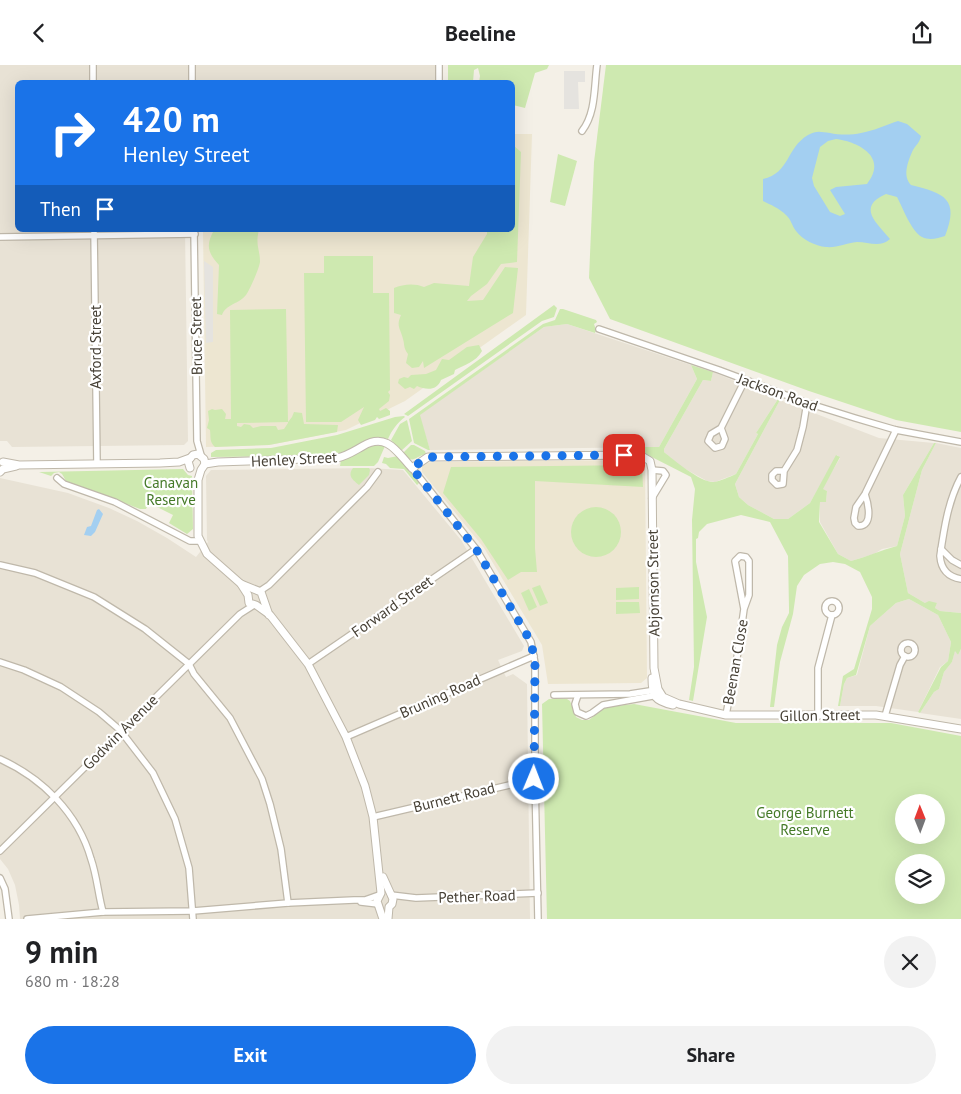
<!DOCTYPE html>
<html lang="en">
<head>
<meta charset="utf-8">
<style>
  body { margin:0; font-family:"PT Sans",sans-serif; background:#f2f2f2; color:#202124; height:100vh; display:flex; flex-direction:column; font-size:19px; white-space:nowrap }
  * { box-sizing:border-box; margin:0 }
  p { font-size:16px; color:#757577 }
  .icon { flex:none; width:28px; height:28px; fill:none; stroke:currentColor; stroke-width:2; stroke-linecap:round; stroke-linejoin:round }
  .map { position:relative; height:854px; overflow:hidden }
  .panel { display:flex; flex-direction:column; background:#fff; flex:1 }
  .panel>* { flex:none }
  .hud { position:absolute; left:15px; top:15px; width:500px; height:152px; border-radius:8px; box-shadow:0 5px 20px #0002; background:#1a73e8; color:#fff; overflow:hidden }
  .needle { width:32px; rotate:359deg }
  .buttons { position:absolute; left:895px; top:729px; display:grid; gap:10px }
  .buttons a { display:grid; place-items:center; width:50px; height:50px; border-radius:50%; background:#fff; box-shadow:0 5px 20px #0002; font-size:25px }
  .pin { position:absolute; display:grid; place-items:center; width:42px; height:42px; color:#fff; margin:-21px; border-radius:10px; box-shadow:0 2px 8px #0006 }
  .me { position:absolute; width:55px; margin:-28px; rotate:1deg; stroke-linejoin:round; filter:drop-shadow(0 0 4px #0008) }
  .turn { display:flex; align-items:center; gap:18px; height:105px; padding:0 25px; font-size:22px }
  .turn .icon { width:65px; height:65px; stroke-width:2.5 }
  .turn b { display:block; font-size:35px; line-height:42px }
  .then { display:flex; align-items:center; height:48px; padding:0 25px; background:#0003; gap:10px; font-size:19px }
  .round { display:grid; place-items:center; flex:none; width:52px; height:52px; border-radius:26px; background:#f2f2f2 }
  .headline { display:flex; align-items:center; justify-content:space-between; height:85px; padding:0 25px }
  h1 { font-size:30px; font-weight:700; line-height:38px }
  .button { display:flex; gap:10px; margin-top:auto; padding:10px 25px }
  .button a { flex:1; height:58px; border-radius:30px; background:#1a73e8; color:#fff; font-size:20px; font-weight:700; line-height:58px; text-align:center }
  .button a+a { background:#f2f2f2; color:#202124 }
  header { display:flex; justify-content:space-between; align-items:center; height:65px; padding:0 25px; background:#fff; font-size:22px; font-weight:700 }
  .map>svg:first-child { display:block }
  .residential { fill:#e8e2d5 }
  .education { fill:#ede6d1 }
  .green { fill:#cee9b0; fill-rule:evenodd }
  .parking { fill:#e5e3df }
  .water { fill:#a3cff1; fill-rule:evenodd }
  .lines { fill:none; stroke-linecap:round; stroke-linejoin:round }
  .minor-casing { stroke:#bfb8aa; stroke-width:8 }
  .tertiary-casing { stroke:#bfb8aa; stroke-width:9 }
  .minor { stroke:#fff; stroke-width:5.5 }
  .tertiary { stroke:#fff; stroke-width:7 }
  .route { stroke:#1a73e8; stroke-width:9; stroke-dasharray:0 16.2 }
  .labels { text-anchor:middle; dominant-baseline:central; stroke-width:4.5; stroke-linejoin:round; paint-order:stroke }
  .street-label { font-size:15px; fill:#474136; stroke:#fff }
  .park-label { font-size:15px; fill:#457a28; stroke:#fff }
</style>
</head>
<body>
<header><svg class="icon" aria-label="back" viewBox="0 0 24 24"><path d="M15 5l-7 7 7 7"/></svg>Beeline<svg class="icon" aria-label="share" viewBox="0 0 24 24"><path d="M12 15V3M7 8l5-5 5 5M5 13v7h14v-7"/></svg></header>
<div class="map">
<svg width="961" height="854" viewBox="0 0 961 854">
  <rect width="100%" height="100%" fill="#f4f0e7"/>
  <g class="residential">
    <polygon points="0,0 437,0 437,18 18,18 18,165 185,165 188,376 184,380 12,382 7,376 0,376"/>
    <polygon points="567,259 691,300 697,314 659,382 430,385 419,350 544,262"/>
    <polygon points="713,307 778,334 756,368 758,369 736,409 715,417 707,416 680,401 664,387 664,384 703,315 711,316"/>
    <polygon points="780,335 879,373 934,378 903,430 905,451 897,481 882,484 874,489 851,496 838,489 820,457 820,437 826,437 827,426 822,424 840,393 837,390 810,438 788,454 774,454 748,440 739,432 735,419"/>
    <polygon points="936,378 961,383 961,548 940,546 935,543 937,538 925,538 908,528 900,489 922,405"/>
    <polygon points="368,403 403,405 461,475 524,581 522,586 498,595 506,612 513,609 527,619 530,854 20,854 19,840 15,820 8,804 0,794 0,413 68,428 109,443 137,456 167,473 196,492 208,477 207,475 206,411 211,405"/>
    <polygon points="909,534 938,550 951,577 948,596 940,602 918,647 876,641 840,641 844,619 847,613 857,610 870,561 896,538"/>
    <polygon points="961,584 961,654 920,648 934,627 939,624 944,607 952,597 955,585 958,590"/>
  </g>
  <g class="education">
    <polygon points="513,69 532,69 526,250 405,336 346,365 269,380 206,382 203,165 512,165"/>
    <polygon points="639,395 645,398 647,613 641,618 548,619 542,580 484,483 422,407 422,401 425,398 434,397"/>
  </g>
  <g class="green">
    <polygon points="448,0 549,0 547,4 535,8 525,43 513,40 512,18 479,17 480,11 478,3 474,5 473,17 448,17"/>
    <polygon points="606,0 961,0 961,367 896,355 809,326 610,254 589,213 594,97"/>
    <path d="M 513,80 L 521,87 L 517,197 L 501,199 L 487,219 L 471,231 L 467,236 L 483,235 L 505,202 L 518,203 L 513,248 L 424,303 L 423,296 L 419,302 L 412,303 L 406,298 L 408,289 C 403,282 405,281 403,274 C 400,263 396,261 401,250 L 394,248 L 394,223 C 403,219 415,218 424,222 L 434,218 L 469,221 L 473,192 L 487,169 L 487,165 L 512,165 Z"/>
    <polygon points="558,89 577,96 565,141 550,137"/>
    <path d="M 214,165 L 259,165 C 255,180 260,184 260,197 C 259,204 250,224 246,230 C 239,239 226,239 222,250 L 217,249 L 219,200 C 207,187 206,180 214,165 Z"/>
    <polygon points="324,191 373,191 373,228 389,228 390,325 388,327 390,330 389,336 379,344 380,346 386,343 390,346 390,350 379,354 377,352 375,355 361,360 358,355 364,342 341,357 306,357 304,208 324,208"/>
    <polygon points="554,240 557,243 554,252 542,256 408,351 404,349"/>
    <path d="M 286,244 L 288,357 L 292,352 L 294,347 L 302,348 L 304,359 L 338,360 L 337,367 L 269,380 L 215,382 C 209,376 211,373 210,365 L 207,363 L 209,355 L 208,346 L 212,344 L 215,345 L 222,344 L 226,349 L 225,354 L 231,354 L 230,245 ZM 237,358 L 288,357 L 288,358 L 284,364 L 278,365 L 276,361 L 261,361 L 253,363 L 250,360 L 244,359 L 241,362 L 237,361 Z"/>
    <polygon points="560,244 563,244 596,255 597,257 594,259 596,265 595,268 567,259 544,262 420,350 430,385 428,385 414,378 409,354 543,259 555,255"/>
    <path d="M 479,280 L 482,286 C 476,297 464,300 455,305 L 454,309 L 441,315 C 437,326 426,325 417,321 L 414,324 L 410,322 L 405,324 L 398,318 L 399,314 L 404,312 L 408,313 L 411,310 L 426,309 L 436,305 L 442,294 L 449,295 L 467,282 Z"/>
    <path d="M 691,300 L 713,307 L 711,316 L 703,315 L 664,384 L 664,387 C 674,395 701,418 714,417 C 721,416 729,412 736,409 L 758,369 L 756,368 L 778,334 L 780,335 L 735,419 L 739,432 L 748,440 L 774,454 L 788,454 L 810,438 L 836,390 L 840,392 L 823,424 L 827,426 L 826,437 L 820,437 L 819,457 L 838,489 L 851,496 C 867,492 881,485 897,481 L 905,451 L 903,430 L 934,378 L 936,378 L 922,405 L 900,489 L 908,528 L 925,538 L 929,536 L 937,538 L 935,543 L 940,546 L 961,548 L 961,584 L 958,590 L 955,586 L 952,597 L 944,607 L 939,624 L 934,627 L 920,648 L 918,647 L 941,602 L 948,596 L 951,577 L 938,550 L 909,534 L 896,538 L 870,561 L 856,610 L 847,613 L 844,619 L 840,641 L 838,641 L 843,611 L 854,604 L 872,544 L 872,532 L 860,507 L 845,499 L 833,497 L 820,499 L 804,510 L 797,521 L 793,549 L 780,597 L 774,642 L 770,642 L 777,580 L 782,562 L 789,548 L 789,543 L 788,491 L 770,457 L 741,450 L 707,459 L 699,467 L 698,473 L 696,474 L 696,497 L 707,552 L 693,636 L 689,635 L 694,602 L 692,455 L 695,424 L 691,412 L 642,387 L 642,382 L 659,382 L 697,314 Z"/>
    <path d="M 404,351 L 405,352 C 397,358 392,365 388,374 C 367,369 361,383 343,389 C 339,390 334,390 330,391 L 211,392 L 211,388 L 216,385 L 271,383 L 337,370 L 395,352 Z"/>
    <polygon points="407,355 412,376 401,386 391,375 400,359"/>
    <polygon points="373,380 385,381 378,397 374,401 340,401 341,395"/>
    <path d="M 411,380 L 414,380 L 425,386 L 426,389 C 414,392 413,400 403,388 Z"/>
    <polygon points="398,391 420,417 417,420 404,404 390,403 386,399 382,398 384,392 388,393"/>
    <polygon points="642,400 643,422 535,416 535,483 537,507 521,507 508,515 481,474 443,428 451,402"/>
    <path d="M 353,403 L 369,403 L 370,405 L 369,410 L 359,420 C 353,415 347,411 353,403 Z"/>
    <polygon points="183,404 188,410 192,411 193,464 187,469 169,458 173,450 149,438 146,444 140,444 66,416 62,409 59,407 54,408 51,411 39,407"/>
    <circle cx="596" cy="467" r="25"/>
    <polygon points="540,520 548,538 540,541 532,523"/>
    <polygon points="639,522 639,534 616,535 616,523"/>
    <polygon points="529,524 537,542 529,546 521,528"/>
    <polygon points="616,537 639,537 640,548 616,549"/>
    <path d="M 549,634 L 567,634 L 570,636 L 576,652 L 582,655 L 589,655 L 601,645 L 608,642 L 634,639 L 736,658 L 891,658 L 961,671 L 961,854 L 547,854 L 542,639 ZM 904,738 L 936,738 L 936,770 L 904,770 ZM 904,798 L 936,798 L 936,830 L 904,830 Z"/>
  </g>
  <g class="parking">
    <polygon points="564,6 585,6 585,17 578,17 579,44 564,44"/>
    <polygon points="204,196 213,202 213,277 206,278"/>
  </g>
  <g class="water">
    <path d="M 898,56 L 907,59 L 921,71 C 920,77 916,80 913,85 C 908,96 902,111 911,120 C 944,128 960,134 945,171 C 938,173 930,176 922,172 C 911,166 903,143 897,132 L 886,129 C 856,142 877,158 890,174 C 880,183 869,177 857,177 C 846,178 837,183 826,182 C 815,181 803,175 796,166 C 792,161 791,154 786,150 C 779,143 771,140 763,136 L 763,114 C 790,108 786,83 808,70 C 817,65 821,67 830,68 C 839,70 852,70 861,68 C 873,66 886,60 898,56 ZM 836,74 C 860,77 888,93 867,119 L 836,122 L 830,125 L 845,149 L 840,151 L 830,147 L 814,121 L 812,113 L 820,82 L 828,76 Z"/>
    <polygon points="99,444 103,449 95,467 91,471 84,470 87,462 91,461 97,445"/>
  </g>
  <g class="lines">
    <g class="minor-casing">
      <g id="minor">
        <polyline points="192,0 192,18"/>
        <polyline points="439,0 439,18"/>
        <polyline points="93,18 93,0"/>
        <path d="M 582,66 C 596,48 594,22 597,0"/>
        <polyline points="94,165 97,399"/>
        <polyline points="194,165 197,376 201,390"/>
        <polyline points="0,172 195,169"/>
        <polyline points="599,264 719,305 807,338 855,353 896,365 961,377"/>
        <polyline points="721,363 725,374 722,381 715,383 708,376 711,369 721,363 745,315"/>
        <polyline points="412,403 476,484 531,577 535,598 535,714 538,854"/>
        <polyline points="784,406 776,406 772,410 772,415 777,420 783,419 784,406 797,385 803,362 807,338"/>
        <path d="M 961,412 C 948,436 944,464 940,491 C 941,504 948,512 961,514"/>
        <polyline points="57,413 64,419 115,437 190,476 199,476"/>
        <path d="M 865,429 C 868,438 874,462 858,461 L 855,458 L 854,453 L 856,442 L 865,429 L 896,365"/>
        <polyline points="652,433 666,410 663,406 652,405"/>
        <polyline points="941,484 952,495 961,500"/>
        <polyline points="0,500 35,508 94,532 145,564 189,599 194,609 230,653 262,714 270,739 281,784 288,838"/>
        <polyline points="260,526 269,520 367,422 378,407"/>
        <circle cx="832" cy="543" r="7"/>
        <circle cx="908" cy="585" r="7"/>
        <polyline points="0,597 24,605 61,622 99,647 120,665 153,708 175,754 189,803 193,854"/>
        <polyline points="308,599 476,484"/>
        <polyline points="554,630 630,629 656,625"/>
        <polyline points="578,630 575,639 577,647 586,651 592,648 603,640 658,630"/>
        <polyline points="726,650 738,587 744,544 749,530 749,496 746,492 740,491 735,496 744,544"/>
        <polyline points="818,651 818,603 832,550"/>
        <polyline points="885,651 900,600 905,591"/>
        <polyline points="346,672 534,591"/>
        <path d="M 0,694 C 42,713 78,748 91,794 C 97,811 98,829 103,847"/>
        <polyline points="373,752 535,714"/>
        <polyline points="0,786 240,549 254,540"/>
        <polyline points="0,813 5,824 9,854"/>
        <polyline points="391,830 416,833 538,828"/>
        <polyline points="361,837 378,839"/>
        <polyline points="27,854 103,847 193,846 288,838 354,835 365,835 379,830"/>
      </g>
    </g>
    <g class="tertiary-casing">
      <g id="tertiary">
        <polyline points="3,397 19,400 160,398 179,397 190,393"/>
        <path d="M 205,399 L 218,397 L 337,393 C 347,391 354,386 363,381 C 387,367 397,387 412,403 L 428,392 L 640,390 L 650,396 L 652,405 L 654,603 L 658,624 L 663,632 L 679,639 L 726,650 L 876,650 L 961,664"/>
        <polyline points="190,403 188,396 193,390 198,389 204,394 205,399 201,405 198,415 198,471 207,489 241,519 261,527 269,550"/>
        <polyline points="0,407 3,404 16,401"/>
        <polyline points="241,519 248,530 249,538 256,540 270,550 308,599 346,672 365,721 373,752 381,828 377,836 383,854"/>
        <path d="M 652,613 C 652,632 655,636 673,640"/>
        <polyline points="383,812 393,834 392,839 389,842 388,854"/>
      </g>
    </g>
    <use href="#minor" class="minor"/>
    <use href="#tertiary" class="tertiary"/>
  </g>
  <g class="lines">
    <polyline class="route" points="534,714 535,598 531,577 476,484 412,403 428,392 624,390"/>
  </g>
  <g class="labels">
    <g class="street-label">
      <text transform="translate(196 271) rotate(-91)">Bruce Street</text>
      <text transform="translate(95 282) rotate(-90)">Axford Street</text>
      <text transform="translate(778 327) rotate(20)">Jackson Road</text>
      <text transform="translate(294 394) rotate(-3)">Henley Street</text>
      <text transform="translate(653 518) rotate(-91)">Abjornson Street</text>
      <text transform="translate(392 541) rotate(-35)">Forward Street</text>
      <text transform="translate(735 597) rotate(-80)">Beenan Close</text>
      <text transform="translate(440 631) rotate(-24)">Bruning Road</text>
      <text transform="translate(820 650) rotate(-1)">Gillon Street</text>
      <text transform="translate(120 667) rotate(-45)">Godwin Avenue</text>
      <text transform="translate(454 732) rotate(-14)">Burnett Road</text>
      <text transform="translate(477 831) rotate(-2)">Pether Road</text>
    </g>
    <g class="park-label">
      <text x="171" y="417">Canavan<tspan x="171" dy="17">Reserve</tspan></text>
      <text x="805" y="747">George Burnett<tspan x="805" dy="17">Reserve</tspan></text>
    </g>
  </g>
</svg>
<div class="buttons">
<a><svg class="needle" viewBox="-14 -14 28 28"><path d="M0-13l5 13h-10z" fill="#e53935"/><path d="M0 13l5-13h-10z" fill="#757577"/></svg></a>
<a><svg class="icon" aria-label="layers" viewBox="0 0 24 24"><path d="M12 4l9 5-9 5-9-5zM3 14l9 5 9-5"/></svg></a>
</div>
<div class="pin" style="left:624px;top:390px;background:#d93025"><svg class="icon" aria-label="arrive" viewBox="0 0 24 24"><path d="M6 21V4h12l-3 4 3 4H6"/></svg></div>
<svg class="me" style="left:534px;top:714px" viewBox="-20 -20 40 40"><circle r="17" fill="#1a73e8" stroke="#fff" stroke-width="3"/><path d="M0-11L8 9 0 5-8 9z" fill="#fff"/></svg>
<div class="hud">
<div class="turn"><svg class="icon" aria-label="right" viewBox="0 0 24 24"><path d="M7 20v-9h11M14 6l5 5-5 5"/></svg><div><b>420 m</b>Henley Street</div></div>
<div class="then">Then<svg class="icon" aria-label="arrive" viewBox="0 0 24 24"><path d="M6 21V4h12l-3 4 3 4H6"/></svg></div>
</div>
</div>
<section class="panel">
<div class="headline"><div><h1>9 min</h1><p>680 m · 18:28</p></div><a class="round"><svg class="icon" aria-label="close" viewBox="0 0 24 24"><path d="M6 6l12 12M18 6L6 18"/></svg></a></div>
<div class="button"><a>Exit</a><a>Share</a></div>
</section>
</body>
</html>
